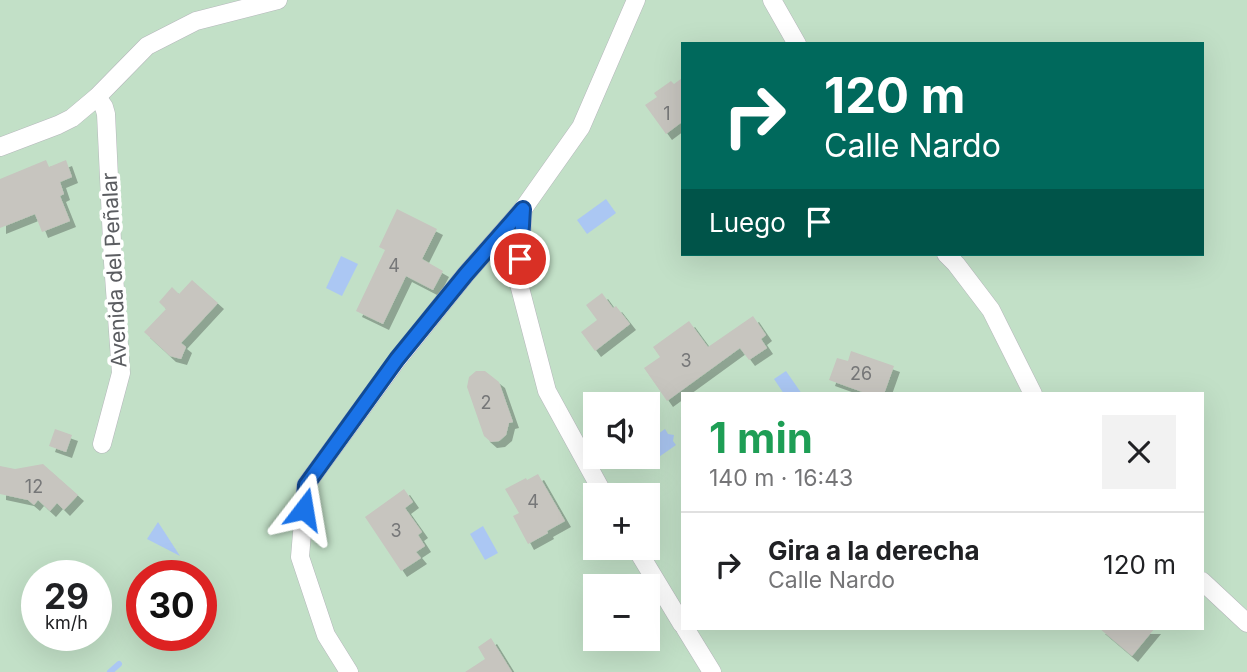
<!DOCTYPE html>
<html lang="es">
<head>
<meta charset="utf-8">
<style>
  body { margin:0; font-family:Inter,sans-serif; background:#f2f2f2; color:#202124; height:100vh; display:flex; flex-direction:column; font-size:26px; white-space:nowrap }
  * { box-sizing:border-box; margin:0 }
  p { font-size:23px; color:#757577 }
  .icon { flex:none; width:38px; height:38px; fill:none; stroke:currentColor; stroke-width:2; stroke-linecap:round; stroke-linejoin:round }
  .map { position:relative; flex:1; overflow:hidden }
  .drawer { position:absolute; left:681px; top:392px; width:523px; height:238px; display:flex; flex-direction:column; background:#fff; border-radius:0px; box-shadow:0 7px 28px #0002 }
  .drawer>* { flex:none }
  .guide { position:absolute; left:681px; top:42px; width:523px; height:214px; border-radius:0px; box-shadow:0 7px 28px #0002; background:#00695c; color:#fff; overflow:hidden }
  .fabs { position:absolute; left:583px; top:392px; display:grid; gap:14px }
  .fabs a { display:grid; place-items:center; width:77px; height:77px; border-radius:0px; background:#fff; box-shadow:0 7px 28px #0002; font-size:35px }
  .speed { position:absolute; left:21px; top:560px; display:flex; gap:14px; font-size:35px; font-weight:700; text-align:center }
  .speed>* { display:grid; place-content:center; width:91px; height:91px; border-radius:50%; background:#fff; box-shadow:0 7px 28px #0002; line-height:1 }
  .speed small { font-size:18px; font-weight:400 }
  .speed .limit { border:10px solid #d22; background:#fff; color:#111 }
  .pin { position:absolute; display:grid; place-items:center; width:60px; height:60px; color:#fff; margin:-30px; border:4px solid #fff; border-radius:50%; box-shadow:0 2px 7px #0007 }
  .me { position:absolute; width:77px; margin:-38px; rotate:14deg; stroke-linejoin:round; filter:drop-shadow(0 0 5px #0008) }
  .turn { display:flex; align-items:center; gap:24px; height:147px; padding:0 28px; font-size:32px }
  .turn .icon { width:91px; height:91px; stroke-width:2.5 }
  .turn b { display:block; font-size:49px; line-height:60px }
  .then { display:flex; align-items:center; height:66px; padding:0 28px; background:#0003; gap:14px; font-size:26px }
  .round { display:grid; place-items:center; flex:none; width:74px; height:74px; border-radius:0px; background:#f2f2f2 }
  .overview { display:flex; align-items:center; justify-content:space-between; height:119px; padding:0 28px }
  h1 { font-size:42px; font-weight:700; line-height:52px; color:#1e9e55 }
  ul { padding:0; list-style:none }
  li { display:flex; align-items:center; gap:21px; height:105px; padding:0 28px; border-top:2px solid #e0e0e0 }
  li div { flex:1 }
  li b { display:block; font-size:26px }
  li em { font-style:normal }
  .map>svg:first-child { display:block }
  .green { fill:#c2e0c7; fill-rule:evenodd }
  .water { fill:#abc7f3 }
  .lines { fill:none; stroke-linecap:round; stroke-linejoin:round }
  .stream { stroke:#abc7f3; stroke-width:6 }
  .building { fill:#c7c5bf; filter:url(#shadow) }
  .street-casing { stroke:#b5b7bb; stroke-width:19 }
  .street { stroke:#fff; stroke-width:18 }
  .route-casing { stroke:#114b97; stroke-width:18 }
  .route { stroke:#1a73e8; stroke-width:12 }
  .labels { text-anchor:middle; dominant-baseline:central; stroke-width:7; stroke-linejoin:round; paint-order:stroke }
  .number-label { font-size:18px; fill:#767778 }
  .street-label { font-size:21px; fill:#5b5d61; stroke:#fff }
</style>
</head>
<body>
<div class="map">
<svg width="1247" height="672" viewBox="0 0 1247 672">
  <defs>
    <filter id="shadow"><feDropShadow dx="6" dy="6" stdDeviation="0" flood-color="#0004"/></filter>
  </defs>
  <rect width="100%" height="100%" fill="#ebebe3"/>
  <path class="green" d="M 0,0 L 1247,0 L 1247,672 L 0,672 ZM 682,44 L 1202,44 L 1202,254 L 682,254 ZM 682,394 L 1202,394 L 1202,628 L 682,628 ZM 595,404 L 648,404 L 648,457 L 595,457 ZM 595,495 L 648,495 L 648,548 L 595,548 ZM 37,576 L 96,576 L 96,635 L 37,635 ZM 142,576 L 201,576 L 201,635 L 142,635 ZM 595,586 L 648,586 L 648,639 L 595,639 Z"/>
  <g class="water">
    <polygon points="606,199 616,213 587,234 577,220"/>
    <polygon points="341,256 358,264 342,296 326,288"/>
    <polygon points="786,371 802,394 784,394 774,379"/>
    <polygon points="665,429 668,434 674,435 673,441 676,445 646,466 640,457 648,457 648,441"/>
    <polygon points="158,522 180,556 147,539"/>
    <polygon points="483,526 498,553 485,560 470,534"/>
  </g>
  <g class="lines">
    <polyline class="stream" points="110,672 119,664"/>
  </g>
  <g class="building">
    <polygon points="682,78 682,122 666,134 645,105 657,97 654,93 671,81 674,84"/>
    <polygon points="46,160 49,167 66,160 72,177 60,182 64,194 60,196 70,221 42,232 35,214 0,228 0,179"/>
    <polygon points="397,209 437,229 422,259 443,271 433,290 406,276 383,324 356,311 385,250 379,247"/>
    <polygon points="192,280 218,303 181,343 186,347 181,359 170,356 144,332 166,309 159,302 172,287 179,294"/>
    <polygon points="602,293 613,308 616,306 630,324 595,351 581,332 597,320 586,305"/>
    <polygon points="753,316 766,335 761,339 767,348 749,360 740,348 667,401 644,368 660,357 653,347 689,321 708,347"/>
    <polygon points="851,351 894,366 884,394 868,394 829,380 837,358 848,361"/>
    <polygon points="476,371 485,371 499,382 513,422 509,423 506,435 499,441 491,442 484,436 467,387 469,377"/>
    <polygon points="55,429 72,435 66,452 49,446"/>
    <polygon points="43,464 78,495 64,510 57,503 50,511 38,500 34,505 28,500 0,494 0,466 15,469"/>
    <polygon points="538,474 565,521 547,531 548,533 528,544 513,516 519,513 505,489 526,478 527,480"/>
    <polygon points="404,489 413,502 405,508 422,532 418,535 425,546 416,552 421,558 401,571 365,517"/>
    <polygon points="1099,628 1155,628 1132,656"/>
    <polygon points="491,638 512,672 465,672 485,659 478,647"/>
  </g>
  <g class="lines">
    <g class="street-casing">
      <g id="street">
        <polyline points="772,0 797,44"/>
        <polyline points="97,97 104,107 106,114 113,262 121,373 102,444"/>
        <polyline points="0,147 58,125 72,118 97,97 147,46 196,21 278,0"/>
        <polyline points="523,209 519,284 547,391 604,495"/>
        <polyline points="946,254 956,264 991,310 1033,394"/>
        <polyline points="636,548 682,624"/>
        <polyline points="1202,581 1247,623"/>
        <polyline points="685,628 712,672"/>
        <polyline points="349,672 326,635 300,557 306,485 397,360 466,274 523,209 581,127 636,0"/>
      </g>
    </g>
    <use href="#street" class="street"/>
  </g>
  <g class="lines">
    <g class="route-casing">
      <polyline id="route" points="304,509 306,485 397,359 466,274 523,209 520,259"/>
    </g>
    <use href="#route" class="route"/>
  </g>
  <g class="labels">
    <g class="number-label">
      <text x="667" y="113">1</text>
      <text x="394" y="265">4</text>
      <text x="686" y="360">3</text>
      <text x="861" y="373">26</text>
      <text x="486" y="402">2</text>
      <text x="34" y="486">12</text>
      <text x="533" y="501">4</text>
      <text x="396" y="530">3</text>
    </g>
    <g class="street-label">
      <text transform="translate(114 270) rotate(-93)">Avenida del Peñalar</text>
    </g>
  </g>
</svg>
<div class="fabs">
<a><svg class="icon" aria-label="sound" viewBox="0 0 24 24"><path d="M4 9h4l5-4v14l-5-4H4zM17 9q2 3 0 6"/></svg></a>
<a>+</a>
<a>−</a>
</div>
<div class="speed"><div>29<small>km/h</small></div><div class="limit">30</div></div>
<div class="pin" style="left:520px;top:259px;background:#d93025"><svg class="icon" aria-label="arrive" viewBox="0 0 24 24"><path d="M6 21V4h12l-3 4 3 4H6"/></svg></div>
<svg class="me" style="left:304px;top:509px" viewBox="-20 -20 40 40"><path d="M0-17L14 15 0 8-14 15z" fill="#1a73e8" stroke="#fff" stroke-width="4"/></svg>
<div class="guide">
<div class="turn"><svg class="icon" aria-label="right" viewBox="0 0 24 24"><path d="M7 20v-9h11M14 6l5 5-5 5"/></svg><div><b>120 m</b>Calle Nardo</div></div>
<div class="then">Luego<svg class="icon" aria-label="arrive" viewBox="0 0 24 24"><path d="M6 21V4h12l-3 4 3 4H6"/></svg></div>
</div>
<section class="drawer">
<div class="overview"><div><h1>1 min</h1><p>140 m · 16:43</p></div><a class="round"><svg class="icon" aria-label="close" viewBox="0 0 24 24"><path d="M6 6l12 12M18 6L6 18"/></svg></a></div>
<ul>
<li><svg class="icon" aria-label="right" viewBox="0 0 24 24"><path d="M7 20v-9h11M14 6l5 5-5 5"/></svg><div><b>Gira a la derecha</b><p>Calle Nardo</p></div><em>120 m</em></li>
</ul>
</section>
</div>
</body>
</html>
